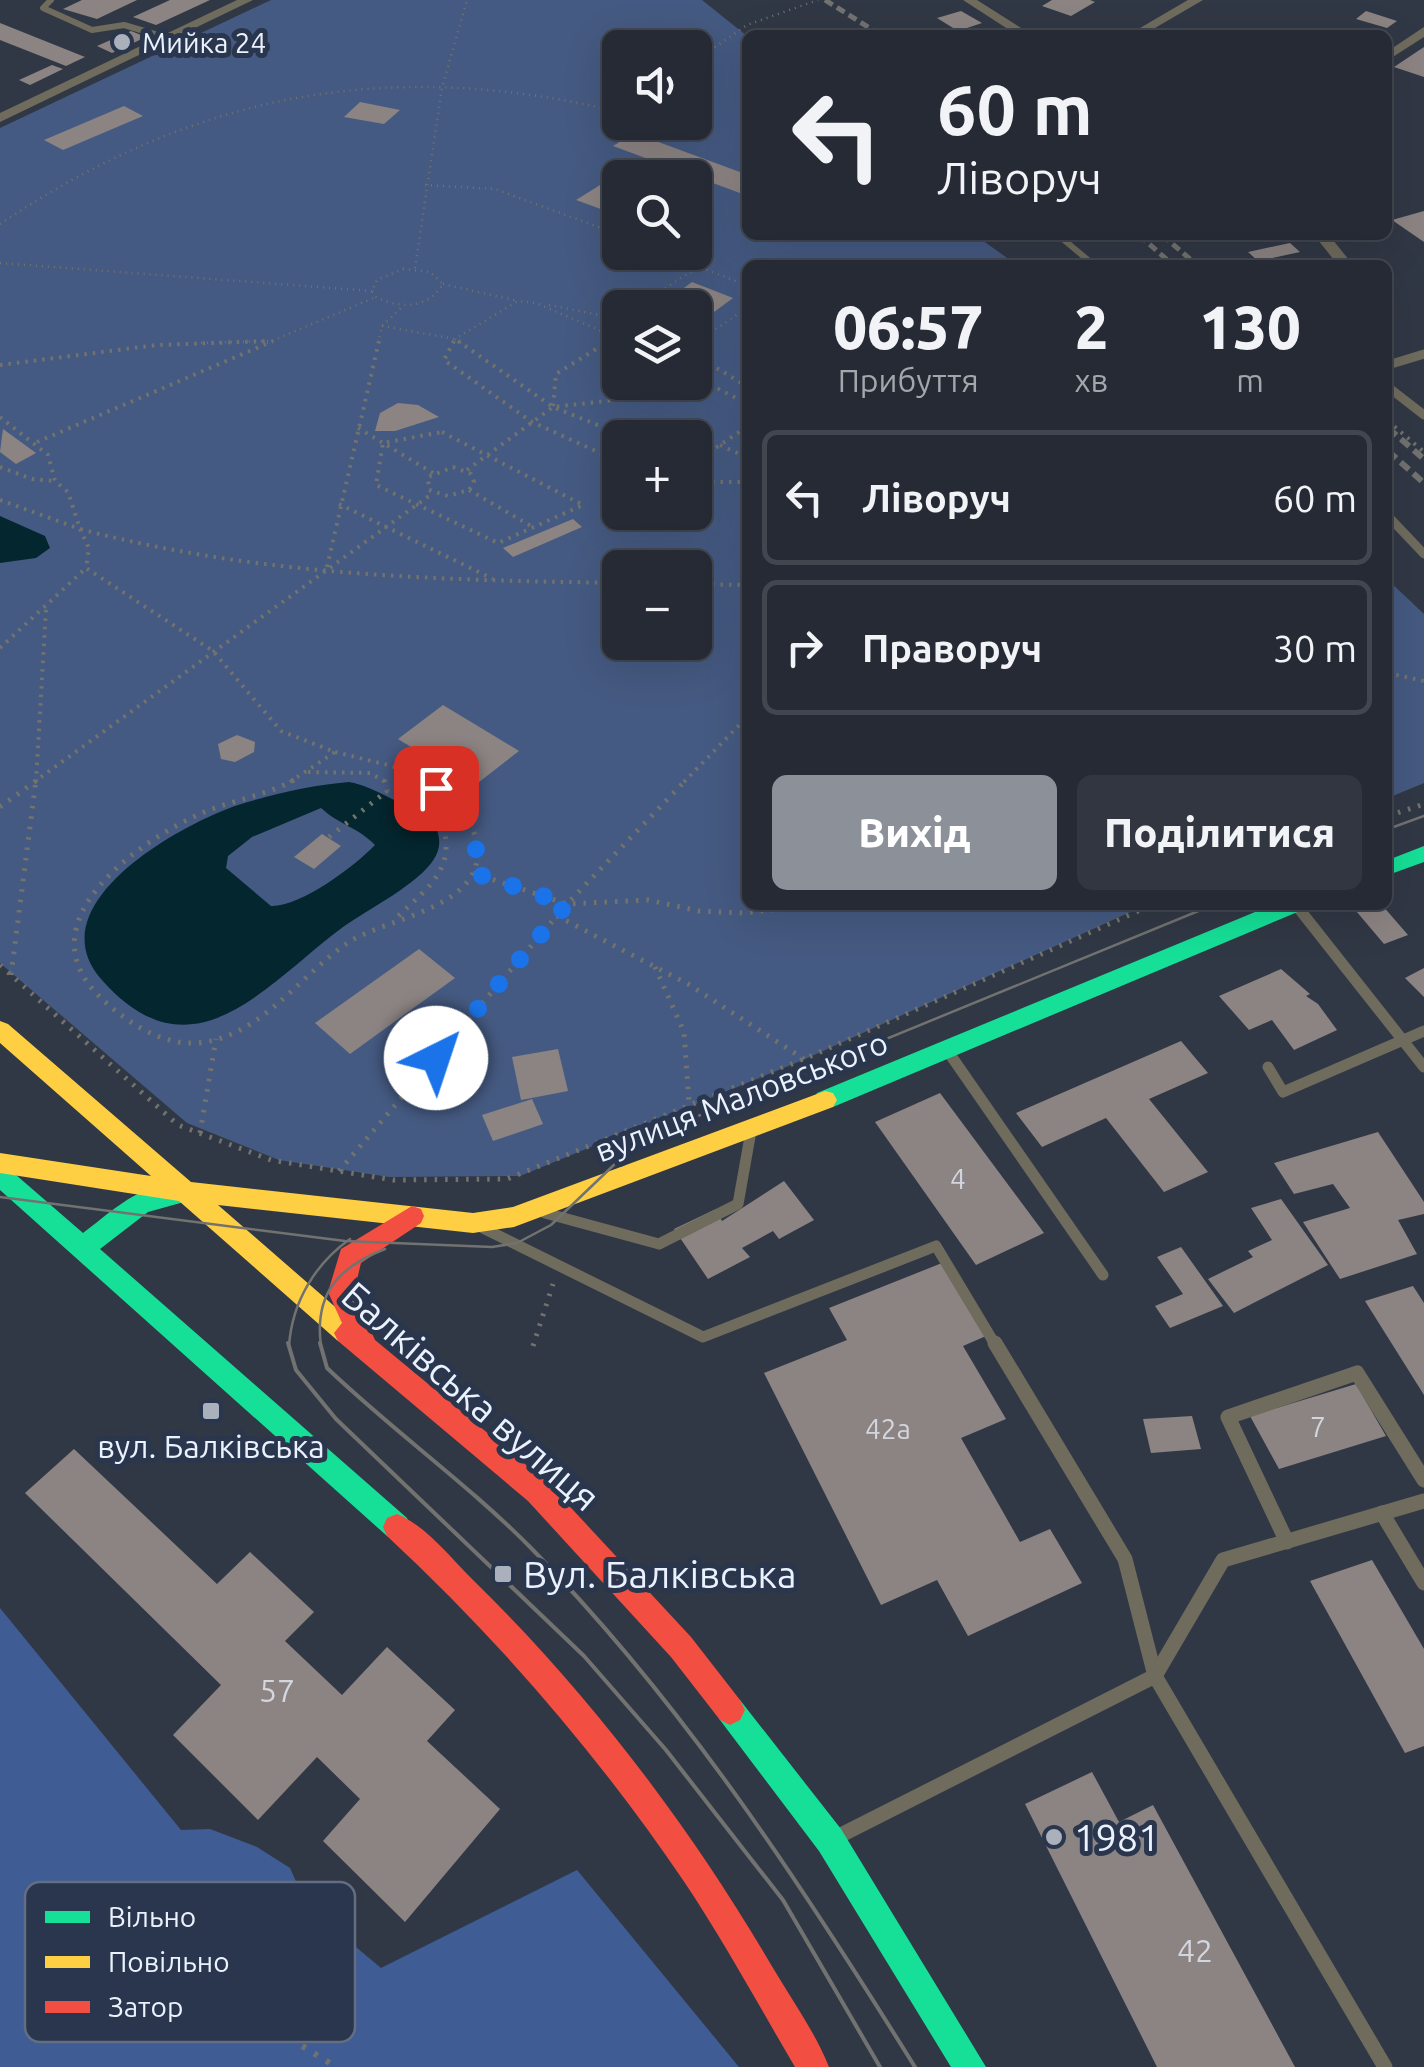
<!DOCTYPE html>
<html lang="uk">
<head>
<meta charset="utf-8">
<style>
  body { margin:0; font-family:Ubuntu,sans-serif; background:#313640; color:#f1f3f6; height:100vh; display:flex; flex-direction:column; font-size:38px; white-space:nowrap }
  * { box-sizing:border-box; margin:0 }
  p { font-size:32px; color:#a3a7ac }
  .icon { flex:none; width:55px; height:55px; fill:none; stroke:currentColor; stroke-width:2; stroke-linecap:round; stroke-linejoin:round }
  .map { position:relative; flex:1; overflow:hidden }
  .panel { position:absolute; left:742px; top:260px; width:650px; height:650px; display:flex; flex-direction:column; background:#252a34; border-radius:15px; box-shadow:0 10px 40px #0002,0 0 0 2px #42464f }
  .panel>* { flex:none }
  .top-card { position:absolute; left:742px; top:30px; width:650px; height:210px; border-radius:15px; box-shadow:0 10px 40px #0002,0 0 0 2px #42464f; background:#252a34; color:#f1f3f6; overflow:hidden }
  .fabs { position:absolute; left:602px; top:30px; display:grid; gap:20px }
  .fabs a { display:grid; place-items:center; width:110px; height:110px; border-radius:15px; background:#252a34; box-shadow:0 10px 40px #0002,0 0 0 2px #42464f; font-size:50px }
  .pin { position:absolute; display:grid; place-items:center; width:85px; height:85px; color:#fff; margin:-42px; border-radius:20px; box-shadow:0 5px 15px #0006 }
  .me { position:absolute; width:110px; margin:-55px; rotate:41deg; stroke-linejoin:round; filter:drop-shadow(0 0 8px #0008) }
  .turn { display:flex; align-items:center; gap:35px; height:210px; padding:0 30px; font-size:45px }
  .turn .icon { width:130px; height:130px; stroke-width:2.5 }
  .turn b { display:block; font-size:70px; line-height:85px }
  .eta { display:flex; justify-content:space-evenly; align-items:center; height:170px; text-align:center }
  .eta b { font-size:60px; font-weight:800; line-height:70px }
  .primary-button { display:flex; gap:20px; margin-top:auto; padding:20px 30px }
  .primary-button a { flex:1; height:115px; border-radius:15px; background:#8c9099; color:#fff; font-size:40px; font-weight:800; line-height:115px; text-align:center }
  .primary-button a+a { background:#313640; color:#f1f3f6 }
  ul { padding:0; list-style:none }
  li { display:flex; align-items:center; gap:30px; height:135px; margin:0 20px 15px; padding:0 10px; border:5px solid #42464f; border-radius:15px }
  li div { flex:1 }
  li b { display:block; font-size:38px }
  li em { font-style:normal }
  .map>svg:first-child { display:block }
  .green { fill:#455a82; fill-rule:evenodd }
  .forest { fill:#3f5c94 }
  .water { fill:#04262f; fill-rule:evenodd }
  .building { fill:#8c8483 }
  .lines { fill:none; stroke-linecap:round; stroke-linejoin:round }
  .path-far3 { stroke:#72736d; stroke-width:2.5; stroke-dasharray:1 5; stroke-linecap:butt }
  .path-far2 { stroke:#72736d; stroke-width:4; stroke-dasharray:2.5 6; stroke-linecap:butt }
  .path-far1 { stroke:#72736d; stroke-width:5; stroke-dasharray:2.5 8; stroke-linecap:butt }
  .path { stroke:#72736d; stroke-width:6; stroke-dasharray:4 10; stroke-linecap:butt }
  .lane-far3 { stroke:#6f6c5e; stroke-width:6 }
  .lane-far2 { stroke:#6f6c5e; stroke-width:9 }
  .lane-far1 { stroke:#6f6c5e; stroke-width:11 }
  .lane { stroke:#6f6c5e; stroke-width:15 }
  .street { fill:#6f6c5e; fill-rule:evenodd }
  .fast { fill:#16e098; fill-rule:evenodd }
  .slow { fill:#ffcf43; fill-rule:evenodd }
  .jam { fill:#f24e42; fill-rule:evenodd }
  .tram-far1 { stroke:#727370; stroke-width:2.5 }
  .tram { stroke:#727370; stroke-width:4 }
  .rail-far1 { stroke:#727370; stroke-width:5; stroke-dasharray:9 5; stroke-linecap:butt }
  .rail { stroke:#727370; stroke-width:6; stroke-dasharray:11 6; stroke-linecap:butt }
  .route { stroke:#1a73e8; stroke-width:18; stroke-dasharray:0 32.4 }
  .poi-dot { fill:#aab1bd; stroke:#29364d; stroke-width:4 }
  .labels { text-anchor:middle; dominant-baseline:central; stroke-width:10; stroke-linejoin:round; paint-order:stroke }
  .far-poi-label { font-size:28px; fill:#ebf2fe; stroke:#29364d; text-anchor:start }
  .number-label { font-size:28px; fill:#d3d6df }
  .street-label { font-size:32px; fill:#ebf2fe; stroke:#29364d }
  .poi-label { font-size:32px; fill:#ebf2fe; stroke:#29364d }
  .near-number-label { font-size:32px; fill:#d3d6df }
  .near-street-label { font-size:38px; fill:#ebf2fe; stroke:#29364d }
  .near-poi-label { font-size:38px; fill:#ebf2fe; stroke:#29364d; text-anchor:start }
  .key { fill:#29364d; stroke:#636e82; stroke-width:2.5 }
  .key-label { font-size:28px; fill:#ebf2fe }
</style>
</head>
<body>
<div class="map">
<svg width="1424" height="2067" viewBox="0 0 1424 2067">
  <rect width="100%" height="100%" fill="#313845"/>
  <g class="green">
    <path d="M 271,0 L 702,0 L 747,36 L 748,235 L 975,235 L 1017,265 L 748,265 L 748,905 L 1146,905 L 803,1060 L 520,1176 L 389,1177 L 279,1160 L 187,1123 L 0,963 L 0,128 ZM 620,48 L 695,48 L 695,122 L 620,122 ZM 620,178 L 695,178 L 695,252 L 620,252 ZM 620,308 L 695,308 L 695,382 L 620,382 ZM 620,438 L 695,438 L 695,512 L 620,512 ZM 620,568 L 695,568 L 695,642 L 620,642 Z"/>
    <polygon points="1388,580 1424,614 1424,783 1388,798"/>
  </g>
  <polygon class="forest" points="0,1608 181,1830 210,1829 257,1847 290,1868 307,1906 381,1968 577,1870 739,2067 0,2067"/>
  <g class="water">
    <polygon points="0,516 45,536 50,548 36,558 0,563"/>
    <path d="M 349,782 C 377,787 397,806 426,811 C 437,826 445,842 434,859 C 420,883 367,910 343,927 C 265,985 192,1083 101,979 C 36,904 181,824 238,805 C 274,794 312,785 349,782 ZM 321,808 C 338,824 359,828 375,845 C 354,867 300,907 271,906 L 226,868 L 228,856 L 252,837 Z"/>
  </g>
  <g class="building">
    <polygon points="82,0 137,0 97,19 63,9"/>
    <polygon points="170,0 210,0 156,25 133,17"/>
    <polygon points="1052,0 1090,0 1095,2 1071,16 1042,6"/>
    <polygon points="961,11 982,23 958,31 937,18"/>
    <polygon points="1366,11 1397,21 1387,28 1356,19"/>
    <polygon points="0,23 85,57 66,66 0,40"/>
    <polygon points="131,31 146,37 112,53 97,46"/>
    <polygon points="1424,47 1424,77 1394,67"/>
    <polygon points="52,65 63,69 30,85 19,80"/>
    <polygon points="360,102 400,110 384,124 344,117"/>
    <polygon points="124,106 143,116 63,150 44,140"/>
    <polygon points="634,133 748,175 748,196 613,146"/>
    <polygon points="613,177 620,179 620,216 576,200"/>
    <polygon points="1424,211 1424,242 1392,220"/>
    <polygon points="1290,243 1300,252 1258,261 1248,252"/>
    <polygon points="692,282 733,298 695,326 695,308 657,308"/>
    <polygon points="398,403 418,405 439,417 395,431 375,431 380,413"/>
    <polygon points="3,429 36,453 16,464 0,452"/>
    <polygon points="573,519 582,527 513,557 503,548"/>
    <polygon points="443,705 519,751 474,786 398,739"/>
    <polygon points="237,735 255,742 254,752 235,762 221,759 218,744"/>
    <polygon points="322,834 341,846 314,869 294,857"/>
    <polygon points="1351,905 1382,905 1408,935 1384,944"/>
    <polygon points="419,949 455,978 350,1054 315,1023"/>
    <polygon points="1424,968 1424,997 1405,978"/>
    <polygon points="1281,969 1310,994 1306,996 1318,1004 1337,1030 1294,1050 1272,1020 1249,1030 1219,996"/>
    <polygon points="1181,1041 1208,1073 1149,1099 1208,1172 1164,1192 1106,1118 1042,1147 1016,1113"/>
    <polygon points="558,1049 568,1091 521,1100 512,1057"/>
    <polygon points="940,1093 1044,1233 976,1265 875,1122"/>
    <polygon points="532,1099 543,1124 493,1141 482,1115"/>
    <polygon points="1378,1132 1424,1202 1424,1214 1398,1220 1417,1254 1340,1279 1303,1222 1350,1208 1333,1184 1294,1194 1274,1163"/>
    <polygon points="784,1181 814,1220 779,1239 773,1231 742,1248 750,1257 708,1279 674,1229 716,1209 722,1221"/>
    <polygon points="1281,1199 1328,1265 1234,1313 1208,1279 1253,1257 1248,1251 1272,1240 1251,1208"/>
    <polygon points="1181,1247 1223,1306 1170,1328 1155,1306 1183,1294 1157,1257"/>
    <polygon points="942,1263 986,1336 963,1346 1006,1419 961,1438 1020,1542 1050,1529 1082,1583 968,1636 937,1580 881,1605 764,1373 847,1340 829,1308"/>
    <polygon points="1413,1286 1424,1303 1424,1395 1365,1301"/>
    <polygon points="1356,1384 1386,1436 1279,1469 1250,1416"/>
    <polygon points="1192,1416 1201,1449 1151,1453 1143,1419"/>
    <polygon points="74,1449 217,1584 250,1552 314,1612 285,1641 342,1695 387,1647 455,1710 427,1741 500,1809 405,1922 323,1841 360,1799 317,1757 258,1820 173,1735 221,1685 25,1493"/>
    <polygon points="1372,1560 1424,1649 1424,1746 1405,1753 1310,1581"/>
    <polygon points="1092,1772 1119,1822 1153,1805 1295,2067 1157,2067 1025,1804"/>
  </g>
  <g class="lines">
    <g class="path-far3">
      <polyline points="695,61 747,25 818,0"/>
      <polyline points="425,185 495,189 620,235"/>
      <path d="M 0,224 C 197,92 389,57 620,112"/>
      <polyline points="662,252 748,286"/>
      <polyline points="0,263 372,291"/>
      <polyline points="415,268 442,88 467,0"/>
      <path d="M 403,269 L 430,272 L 443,284 C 428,309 400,309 376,297 L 372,291 L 377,280 Z"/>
      <polyline points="443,284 518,301"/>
      <polyline points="549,305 620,319"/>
      <polyline points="635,308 698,267"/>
      <polyline points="382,326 455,339 453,343"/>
      <polyline points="201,343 269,341"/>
      <polyline points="267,343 376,297"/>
      <polyline points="378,343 382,326 404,305"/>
      <polyline points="461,343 455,339 518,301 536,303 620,339"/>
      <polyline points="605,343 620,334"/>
      <polyline points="696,343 748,307"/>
    </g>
    <g class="path-far2">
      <polyline points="454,341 444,360 532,422 620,462"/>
      <polyline points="458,341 553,407 630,438"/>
      <polyline points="695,344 699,341"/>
      <polyline points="695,355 748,387"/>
      <polyline points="0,365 157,345 269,341"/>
      <polyline points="695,377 748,404"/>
      <polyline points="553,406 556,374 609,341"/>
      <path d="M 0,417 L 48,455 L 55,481 L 68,492 L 80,529 C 258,576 437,580 620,583"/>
      <polyline points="1388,421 1424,452"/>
      <polyline points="358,428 433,473"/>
      <polygon points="442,432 583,505 498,543 376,485 383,443"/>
      <polyline points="37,442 273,341"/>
      <polyline points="720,445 748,458"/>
      <polyline points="695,462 748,426"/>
      <polyline points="0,467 32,479 54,481"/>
      <polygon points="453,467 471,474 474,482 469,490 448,496 429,490 428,477"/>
      <polyline points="467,470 553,407 615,400 640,382"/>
      <polyline points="695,482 748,482"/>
      <polyline points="469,490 531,526"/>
      <polyline points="0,500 80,529 89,548 86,568 213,651 281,731 335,752"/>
      <polyline points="339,504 493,579"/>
      <polyline points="327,567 379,341"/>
      <polyline points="695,584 748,585"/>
      <polyline points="0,648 85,569"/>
      <polyline points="1388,673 1424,681"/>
      <polyline points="335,752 392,766 432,782"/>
      <polyline points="308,772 370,773 386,782"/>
      <polyline points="34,782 433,493"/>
      <polyline points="36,782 46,609"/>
      <polyline points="290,782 335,752"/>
      <polyline points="684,782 748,716"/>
    </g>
    <g class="path-far1">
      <path d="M 294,780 C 265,796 232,800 202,813 C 138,841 24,922 99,996 C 121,1018 158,1044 192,1043 C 258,1042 299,975 349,942 C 390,916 495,907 475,836 C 468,811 450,792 427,780"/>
      <path d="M 384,780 L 387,791 L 414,804 L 437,808 C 461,866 434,882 394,920"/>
      <polyline points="0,807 37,780"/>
      <polyline points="1388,816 1424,804"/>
      <polyline points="329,837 387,791"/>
      <polyline points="473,873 567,904 648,900 699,911 743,913 818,905"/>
      <polyline points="557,916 688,984 804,1059"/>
      <polyline points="0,965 178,1125 271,1160 393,1180 507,1179 804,1059 1152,905"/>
      <polyline points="655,967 684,1032 689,1103"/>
      <polyline points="11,975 36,780"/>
      <polyline points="200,1133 216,1039"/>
      <polyline points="339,1171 567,904 686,780"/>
      <polyline points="533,1346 553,1284"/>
    </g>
    <polyline class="path" points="64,1907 136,1974 275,2029 336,2067"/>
    <g class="lane-far3">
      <polyline points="51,0 43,8 92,30 124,25 168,38"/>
      <polyline points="1058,235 1094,265"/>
    </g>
    <g class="lane-far2">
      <polyline points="1388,365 1424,354"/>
      <polyline points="1388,387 1424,415"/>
      <polyline points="1388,516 1424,554"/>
    </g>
    <g class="lane-far1">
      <polyline points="1296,905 1424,1067"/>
      <polyline points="947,1050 1103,1275"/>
      <polyline points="1268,1067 1283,1092 1424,1031"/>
      <polyline points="545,1213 659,1244 738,1204 751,1131"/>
      <polyline points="483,1228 703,1337 936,1246 996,1346"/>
    </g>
    <g class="lane">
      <polyline points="995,1343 1125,1559 1155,1676 1385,2067"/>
      <polyline points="1382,1513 1424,1583"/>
      <polyline points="1287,1542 1228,1417 1357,1373 1424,1480"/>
      <polyline points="839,1836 1155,1676 1223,1560 1424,1501"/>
    </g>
    <g class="street">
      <polygon points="237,0 253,0 0,122 0,113"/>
      <polygon points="963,0 977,0 1032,35 1017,35"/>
      <polygon points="1188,0 1203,0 1143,35 1128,35"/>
      <polygon points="1424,27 1424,37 1388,60 1388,51"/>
      <polygon points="1314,235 1329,235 1353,265 1338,265"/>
    </g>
    <g class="fast">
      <polygon points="1424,846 1424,862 1388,875 1388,860"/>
      <polygon points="1272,905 1304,905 1300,911 833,1107 817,1107 813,1100 817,1093"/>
      <path d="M 0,1165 L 8,1168 L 83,1233 C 109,1214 147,1175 184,1188 L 187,1195 L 184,1202 L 148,1212 L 100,1249 L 407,1518 L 411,1527 L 407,1536 L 397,1540 L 387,1536 L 0,1190 Z"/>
      <polygon points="730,1695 740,1700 841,1829 986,2067 951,2067 819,1851 720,1720 715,1710 720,1700"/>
    </g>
    <polygon class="slow" points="0,1021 8,1024 191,1182 473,1213 513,1207 825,1091 833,1093 837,1100 833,1107 514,1227 473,1233 218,1205 356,1325 360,1333 356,1341 347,1344 338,1341 179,1201 0,1173 0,1153 151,1176 0,1043"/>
    <g class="jam">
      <polygon points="412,1206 421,1209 424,1216 421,1223 361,1263 354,1292 375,1340 548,1483 691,1637 740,1700 745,1710 740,1720 730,1725 720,1720 671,1657 528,1501 338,1341 334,1333 342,1323 328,1292 341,1249"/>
      <path d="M 397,1514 C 425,1525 450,1557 471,1578 C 589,1693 690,1826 773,1968 C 792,2000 815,2032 829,2067 L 795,2067 C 759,2006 725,1943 685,1883 C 599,1756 500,1641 387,1536 L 383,1527 L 387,1518 Z"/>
    </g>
    <g class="tram-far1">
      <polyline points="1388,829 1424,816"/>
      <polyline points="0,1197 345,1241 492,1247 517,1243 551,1225 618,1161 686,1121 1213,905"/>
      <path d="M 289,1346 C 292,1302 315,1264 350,1239"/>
      <path d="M 321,1346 C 314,1294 338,1267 385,1249"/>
    </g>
    <g class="tram">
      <polyline points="288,1343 296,1370 336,1419 584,1656 666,1750 783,1900 880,2067"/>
      <path d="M 320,1343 L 327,1368 C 393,1431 468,1484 532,1549 C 683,1703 801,1884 915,2067"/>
    </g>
    <g class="rail-far1">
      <polyline points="825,0 881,35"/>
      <polyline points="1139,235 1173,265"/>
      <polyline points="1162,235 1197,265"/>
    </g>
    <g class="rail">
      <polyline points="1388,428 1424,459"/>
      <polyline points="1388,451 1424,483"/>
    </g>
  </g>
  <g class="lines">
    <path class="route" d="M 436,1058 L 567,904 L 474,873 C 481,835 470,809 436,788"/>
  </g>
  <g class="poi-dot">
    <circle cx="122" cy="42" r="10"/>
    <rect x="201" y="1401" width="20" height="20" rx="5"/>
    <rect x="493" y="1564" width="20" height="20" rx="5"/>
    <circle cx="1054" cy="1837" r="10"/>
  </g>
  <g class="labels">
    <g class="far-poi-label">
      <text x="142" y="42">Мийка 24</text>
    </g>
    <g class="number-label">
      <text x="958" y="1178">4</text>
      <text x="1318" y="1426">7</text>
      <text x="888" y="1428">42а</text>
    </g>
    <g class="street-label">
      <text transform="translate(741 1096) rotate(-21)">вулиця Маловського</text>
    </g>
    <g class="poi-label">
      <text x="211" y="1446">вул. Балківська</text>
    </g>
    <g class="near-number-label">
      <text x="277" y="1690">57</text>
      <text x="1195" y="1950">42</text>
    </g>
    <g class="near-street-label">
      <text transform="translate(471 1396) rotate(41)">Балківська вулиця</text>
    </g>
    <g class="near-poi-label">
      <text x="523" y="1574">Вул. Балківська</text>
      <text x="1074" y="1837">1981</text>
    </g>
  </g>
  <rect x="25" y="1882" width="330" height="160" rx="15" class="key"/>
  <rect x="45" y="1911" width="45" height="12" fill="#16e098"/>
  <rect x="45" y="1956" width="45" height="12" fill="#ffcf43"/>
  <rect x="45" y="2001" width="45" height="12" fill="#f24e42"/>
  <g class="key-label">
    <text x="108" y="1927">Вільно</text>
    <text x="108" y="1972">Повільно</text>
    <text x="108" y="2017">Затор</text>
  </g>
</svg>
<div class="fabs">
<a><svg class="icon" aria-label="sound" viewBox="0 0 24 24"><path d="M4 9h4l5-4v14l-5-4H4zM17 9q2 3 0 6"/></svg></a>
<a><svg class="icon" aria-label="search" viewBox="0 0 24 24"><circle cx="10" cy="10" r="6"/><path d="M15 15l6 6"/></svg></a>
<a><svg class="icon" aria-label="layers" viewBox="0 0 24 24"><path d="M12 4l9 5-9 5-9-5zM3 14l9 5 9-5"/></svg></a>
<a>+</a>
<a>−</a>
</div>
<div class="pin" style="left:436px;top:788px;background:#d93025"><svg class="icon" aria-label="arrive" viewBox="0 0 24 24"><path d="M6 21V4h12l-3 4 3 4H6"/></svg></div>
<svg class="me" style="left:436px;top:1058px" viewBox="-20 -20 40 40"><circle r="19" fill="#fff"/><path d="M0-13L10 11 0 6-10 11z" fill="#1a73e8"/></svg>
<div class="top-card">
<div class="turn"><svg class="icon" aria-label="left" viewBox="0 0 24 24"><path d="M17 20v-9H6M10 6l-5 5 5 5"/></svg><div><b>60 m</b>Ліворуч</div></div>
</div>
<section class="panel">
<div class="eta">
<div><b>06:57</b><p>Прибуття</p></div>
<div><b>2</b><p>хв</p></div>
<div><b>130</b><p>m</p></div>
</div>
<ul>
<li><svg class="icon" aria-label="left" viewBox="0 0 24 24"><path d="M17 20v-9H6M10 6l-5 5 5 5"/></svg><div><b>Ліворуч</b></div><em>60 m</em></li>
<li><svg class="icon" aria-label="right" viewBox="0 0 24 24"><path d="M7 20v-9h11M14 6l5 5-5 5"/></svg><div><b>Праворуч</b></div><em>30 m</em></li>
</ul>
<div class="primary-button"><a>Вихід</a><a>Поділитися</a></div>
</section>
</div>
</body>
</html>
